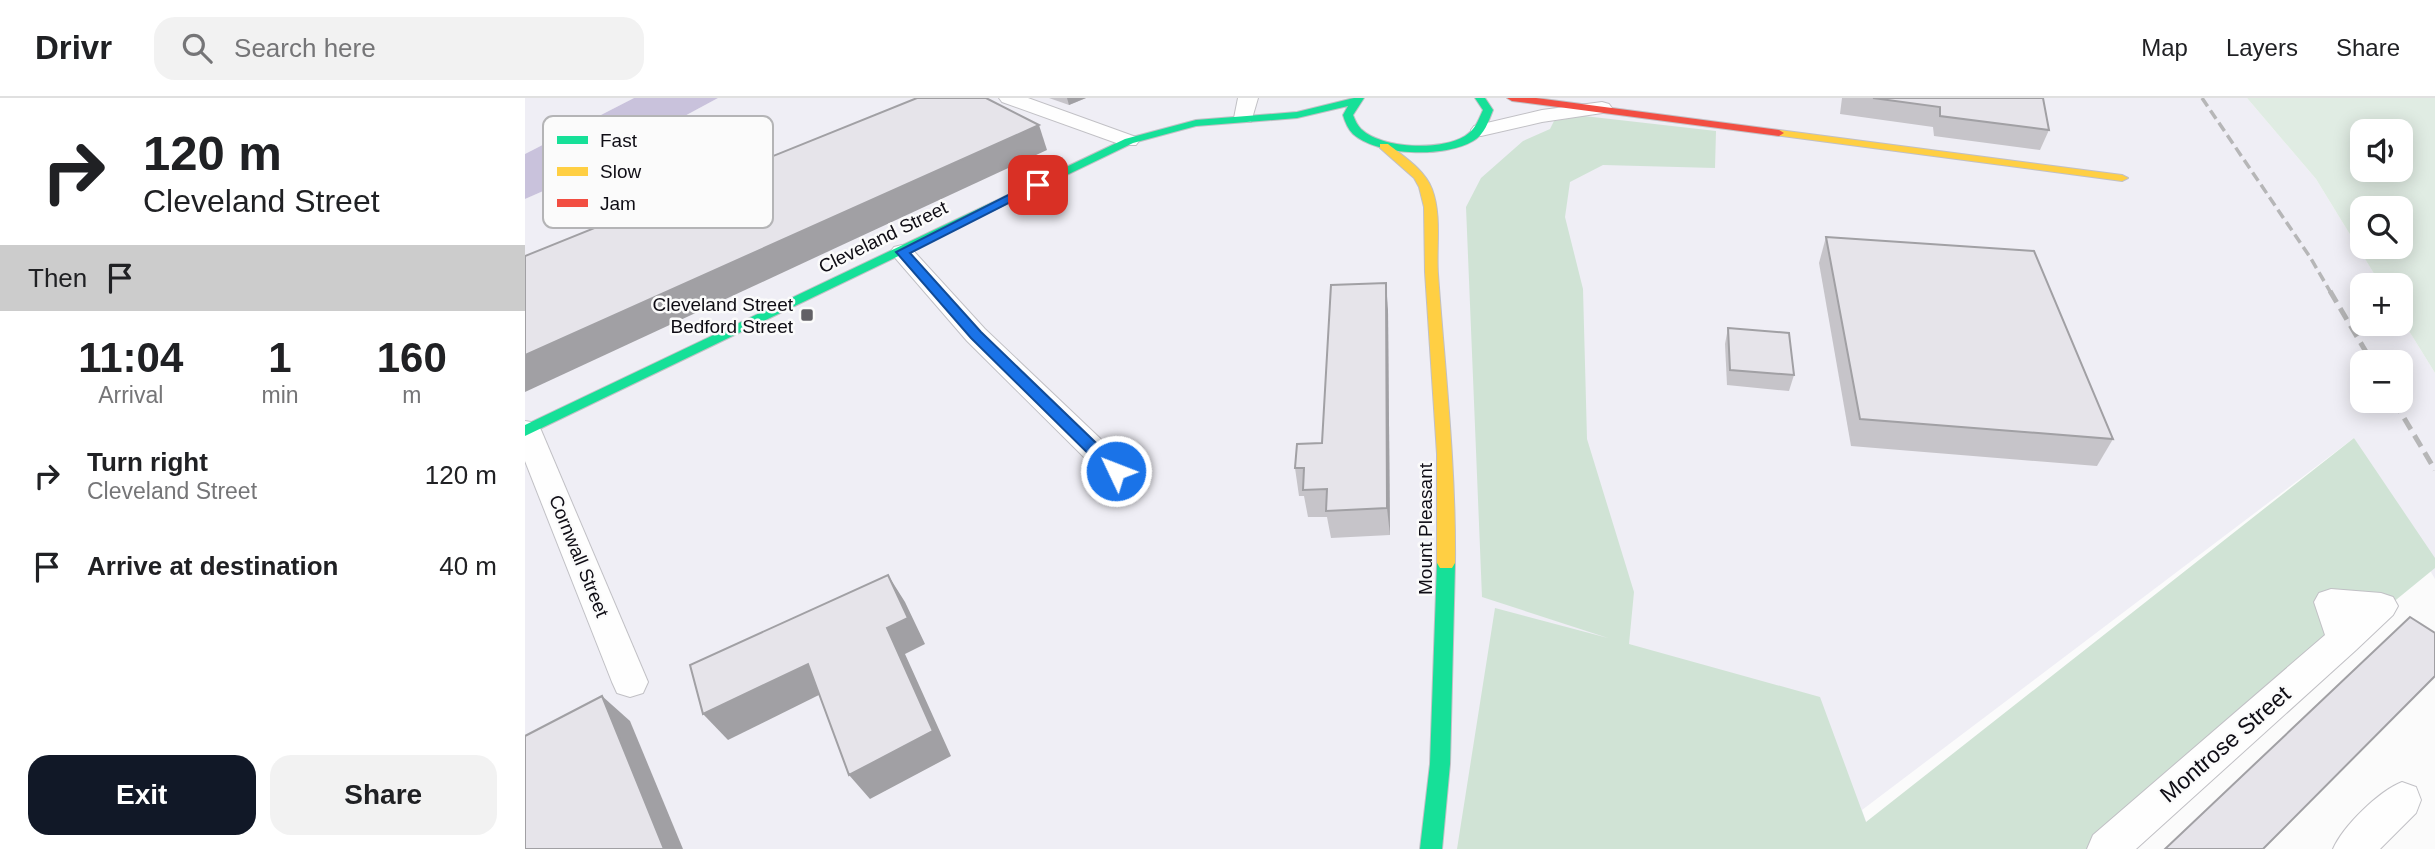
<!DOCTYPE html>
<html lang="en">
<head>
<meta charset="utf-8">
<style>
  body { margin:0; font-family:Arial,sans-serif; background:#f2f2f2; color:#202124; height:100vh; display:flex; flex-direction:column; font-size:26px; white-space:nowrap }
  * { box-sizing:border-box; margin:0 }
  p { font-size:23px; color:#757577 }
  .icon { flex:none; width:38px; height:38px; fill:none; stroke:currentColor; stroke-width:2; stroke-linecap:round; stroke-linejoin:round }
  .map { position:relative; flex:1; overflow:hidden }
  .sheet { display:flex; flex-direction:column; background:#fff; width:525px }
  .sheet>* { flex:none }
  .hud { background:#fff; color:#202124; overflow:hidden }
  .tools { position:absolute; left:1825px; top:21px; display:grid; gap:14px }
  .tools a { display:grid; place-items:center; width:63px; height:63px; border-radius:14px; background:#fff; box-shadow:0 4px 18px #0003; font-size:35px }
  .pin { position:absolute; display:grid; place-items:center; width:60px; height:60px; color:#fff; margin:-30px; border-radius:14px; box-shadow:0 4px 10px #0006 }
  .me { position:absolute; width:77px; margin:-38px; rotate:313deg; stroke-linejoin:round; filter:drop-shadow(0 0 5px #0008) }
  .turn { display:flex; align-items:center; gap:24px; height:147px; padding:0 28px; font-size:32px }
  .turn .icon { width:91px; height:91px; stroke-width:2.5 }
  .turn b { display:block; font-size:49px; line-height:60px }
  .then { display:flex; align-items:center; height:66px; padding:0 28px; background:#0003; gap:14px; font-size:26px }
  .eta { display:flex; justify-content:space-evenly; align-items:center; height:119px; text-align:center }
  .eta b { font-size:42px; font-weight:600; line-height:49px }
  .cta { display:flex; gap:14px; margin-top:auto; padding:14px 28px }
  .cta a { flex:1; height:80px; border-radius:21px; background:#111827; color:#fff; font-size:28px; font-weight:600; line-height:80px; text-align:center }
  .cta a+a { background:#f2f2f2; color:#202124 }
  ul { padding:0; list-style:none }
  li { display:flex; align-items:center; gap:21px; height:91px; padding:0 28px }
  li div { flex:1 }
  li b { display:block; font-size:26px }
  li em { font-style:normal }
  header { display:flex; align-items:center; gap:42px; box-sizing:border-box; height:98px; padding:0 35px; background:#fff; border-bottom:2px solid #e0e0e0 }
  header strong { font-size:33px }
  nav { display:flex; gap:38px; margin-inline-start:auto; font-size:24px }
  .search { width:490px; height:63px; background:#f2f2f2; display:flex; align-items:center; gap:18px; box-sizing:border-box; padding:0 24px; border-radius:21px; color:#757577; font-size:26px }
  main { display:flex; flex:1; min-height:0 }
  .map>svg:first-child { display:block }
  .built { fill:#efeef5; fill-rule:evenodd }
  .green { fill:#e0ece3; fill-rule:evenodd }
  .forest { fill:#d0e3d5 }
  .water { fill:#c9c2dc }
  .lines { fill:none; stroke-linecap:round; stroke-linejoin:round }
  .street-casing { stroke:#c1c0c5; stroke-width:2 }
  .fast-casing { stroke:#c1c0c5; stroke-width:2 }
  .slow-casing { stroke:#c1c0c5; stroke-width:2 }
  .jam-casing { stroke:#c1c0c5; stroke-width:2 }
  .street { fill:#fefefe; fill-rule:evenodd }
  .fast { fill:#16e098; fill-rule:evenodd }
  .slow { fill:#ffcf43; fill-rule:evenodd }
  .jam { fill:#f24e42; fill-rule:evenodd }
  .rail-far1 { stroke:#b6b6b7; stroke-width:3.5; stroke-dasharray:10 5; stroke-linecap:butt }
  .rail { stroke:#b6b6b7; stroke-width:5; stroke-dasharray:13 7; stroke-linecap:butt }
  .wall { fill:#c6c4c9 }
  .shaded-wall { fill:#a1a0a4 }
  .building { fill:#e6e4ea; stroke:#a1a0a4; stroke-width:2 }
  .route { fill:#1a73e8; stroke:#114b97; stroke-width:2 }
  .poi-dot { fill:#626066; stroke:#fbfbfb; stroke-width:2.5 }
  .labels { text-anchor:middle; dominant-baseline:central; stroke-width:5; stroke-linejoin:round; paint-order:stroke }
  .street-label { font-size:19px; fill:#0f0d15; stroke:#fbfbfb }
  .poi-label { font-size:19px; fill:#0f0d15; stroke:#fbfbfb; text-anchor:end }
  .near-street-label { font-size:23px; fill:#0f0d15; stroke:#fbfbfb }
  .key { fill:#fbfbfb; stroke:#b4b4b6; stroke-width:2 }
  .key-label { font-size:19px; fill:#0f0d15 }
</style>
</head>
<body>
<header>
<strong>Drivr</strong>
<div class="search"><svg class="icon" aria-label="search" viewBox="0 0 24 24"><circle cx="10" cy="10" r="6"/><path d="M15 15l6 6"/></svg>Search here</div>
<nav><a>Map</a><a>Layers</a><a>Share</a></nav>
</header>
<main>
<section class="sheet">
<div class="hud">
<div class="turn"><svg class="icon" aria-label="right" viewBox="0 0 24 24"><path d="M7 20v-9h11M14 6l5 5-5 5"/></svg><div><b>120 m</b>Cleveland Street</div></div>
<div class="then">Then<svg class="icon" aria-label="arrive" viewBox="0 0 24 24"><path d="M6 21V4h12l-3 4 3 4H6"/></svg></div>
</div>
<div class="eta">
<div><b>11:04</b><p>Arrival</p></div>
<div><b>1</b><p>min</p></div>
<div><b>160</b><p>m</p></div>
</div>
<ul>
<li><svg class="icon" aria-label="right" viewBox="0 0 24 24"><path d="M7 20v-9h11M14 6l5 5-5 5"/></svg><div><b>Turn right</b><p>Cleveland Street</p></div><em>120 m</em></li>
<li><svg class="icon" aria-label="arrive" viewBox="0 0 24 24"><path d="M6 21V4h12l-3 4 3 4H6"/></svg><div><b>Arrive at destination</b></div><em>40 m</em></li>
</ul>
<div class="cta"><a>Exit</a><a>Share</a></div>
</section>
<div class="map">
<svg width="1910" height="751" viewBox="0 0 1910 751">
  <rect width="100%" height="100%" fill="#fbfbfb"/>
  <g class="built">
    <polygon points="0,0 109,0 0,56"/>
    <path d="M 193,0 L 1722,0 L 1791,81 L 1856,187 L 1838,187 L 1838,226 L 1876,226 L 1876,220 L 1910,275 L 1910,481 L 1829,340 L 1337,712 L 1351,751 L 0,751 L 0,101 L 32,87 ZM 1838,264 L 1876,264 L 1876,303 L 1838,303 Z"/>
  </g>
  <path class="green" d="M 1722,0 L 1910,0 L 1910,275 L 1876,220 L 1876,187 L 1856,187 L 1791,81 ZM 1876,33 L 1876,72 L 1838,72 L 1838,33 ZM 1876,110 L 1876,149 L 1838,149 L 1838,110 Z"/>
  <polygon class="forest" points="1059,18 1191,33 1190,70 1078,67 1045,84 1040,119 1058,191 1062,341 1109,494 1104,546 1295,599 1341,724 1829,340 1910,460 1910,470 1566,751 932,751 970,510 1083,540 957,499 941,109 956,80 998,43 1025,31 1029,23"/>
  <polygon class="water" points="109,0 193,0 32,87 0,101 0,56"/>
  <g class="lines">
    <g class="street-casing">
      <g id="street">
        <polygon points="474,0 503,0 611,39 614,43 611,47 597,47 477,4"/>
        <polygon points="713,0 733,0 726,24 712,24 709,20"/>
        <polygon points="1077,4 1084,6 1087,10 1084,14 1017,24 956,38 949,36 946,32 949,28 1017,12"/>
        <polygon points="377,147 385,149 460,231 601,365 606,373 601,381 591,384 581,381 442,243 365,154 369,149"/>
        <polygon points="0,323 12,325 16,332 123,584 118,595 105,599 92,595 87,584 0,363"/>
        <polygon points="1806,491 1856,495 1868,499 1873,508 1868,517 1831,552 1611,751 1562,751 1568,737 1800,537 1789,504 1794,495"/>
        <path d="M 1877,684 L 1891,689 L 1896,702 L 1891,715 L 1855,751 L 1808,751 C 1818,728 1854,693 1877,684 Z"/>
      </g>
    </g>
    <g class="fast-casing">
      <g id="fast">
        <path d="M 829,0 L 839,0 L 828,17 C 830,22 832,27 836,31 C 857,51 916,53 940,38 C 950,32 953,23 958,12 L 950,0 L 960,0 L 968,12 C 963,24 960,36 948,43 C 919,60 853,58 828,36 C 823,31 820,24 818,17 L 823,8 L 772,20 L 671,28 L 608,45 L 0,338 L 0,327 L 600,41 L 671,22 L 772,14 Z"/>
        <polygon points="921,458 927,460 930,465 925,666 917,751 895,751 905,666 912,465 915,460"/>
      </g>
    </g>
    <g class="slow-casing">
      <g id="slow">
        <polygon points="1254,32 1597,77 1603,80 1597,83 1250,37 1249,35"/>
        <path d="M 855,46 L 863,46 C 879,59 899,71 907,91 C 917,118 911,149 913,176 C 920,273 931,368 930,465 L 927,470 L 915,470 L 912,465 L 912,356 L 900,174 L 899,109 L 894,89 L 889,80 L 855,50 Z"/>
      </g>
    </g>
    <g class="jam-casing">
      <polygon id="jam" points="982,0 1011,0 1254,32 1259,35 1254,38 987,3"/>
    </g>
    <use href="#street" class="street"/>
    <use href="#fast" class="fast"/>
    <use href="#slow" class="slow"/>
    <use href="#jam" class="jam"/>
    <polyline class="rail-far1" points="1677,0 1785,159 1806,195"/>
    <g class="rail">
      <polyline points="1805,193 1847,264"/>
      <polyline points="1869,303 1910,372"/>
    </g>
  </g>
  <g class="wall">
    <polygon points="524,0 561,0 544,7"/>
    <polygon points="1317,0 1518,0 1524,32 1515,52 1409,38 1408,29 1315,16"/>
    <polygon points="1301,139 1588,341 1572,368 1326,348 1294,165"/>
    <polygon points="863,212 865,437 806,440 802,419 783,419 779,398 774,398 770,370 797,345"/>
    <polygon points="1203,230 1269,277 1264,293 1202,287 1200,246"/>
  </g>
  <g class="shaded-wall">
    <polygon points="542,0 561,0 544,7"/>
    <polygon points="514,27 522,52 0,294 0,257"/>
    <polygon points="861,185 863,212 865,437 862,410"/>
    <polygon points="363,477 380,504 400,546 380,556 426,658 345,701 324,677 362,530"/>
    <polygon points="283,566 304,592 203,642 178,616"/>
    <polygon points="77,598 105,623 158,751 139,751"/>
  </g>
  <g class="building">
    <polygon points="392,0 461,0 514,27 0,257 0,158"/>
    <polygon points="1348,0 1518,0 1524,32 1415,18 1415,9"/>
    <polygon points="1301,139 1509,153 1588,341 1335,321"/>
    <polygon points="861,185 862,410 801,413 802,391 778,392 779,370 770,370 772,346 797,345 806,187"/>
    <polygon points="1203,230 1264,235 1269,277 1205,272"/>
    <polygon points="363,477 383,520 362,530 408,633 324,677 283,566 178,616 165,567"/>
    <polygon points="1885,519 1910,535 1910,578 1738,751 1640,751"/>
    <polygon points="77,598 139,751 0,751 0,638"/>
  </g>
  <polygon class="route" points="509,84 519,87 385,155 456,234 596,369 599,373 596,377 585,377 446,240 371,154"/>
  <rect class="poi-dot" x="275" y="210" width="14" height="14" rx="3.5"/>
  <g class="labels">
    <g class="street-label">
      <text transform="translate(358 139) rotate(-26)">Cleveland Street</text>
      <text transform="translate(900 431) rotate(-90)">Mount Pleasant</text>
      <text transform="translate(54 458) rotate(68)">Cornwall Street</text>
    </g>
    <g class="poi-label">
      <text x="268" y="206">Cleveland Street<tspan x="268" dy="22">Bedford Street</tspan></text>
    </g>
    <g class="near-street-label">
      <text transform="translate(1700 646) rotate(-41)">Montrose Street</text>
    </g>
  </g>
  <rect x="18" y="18" width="230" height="112" rx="10" class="key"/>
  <rect x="32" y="38" width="31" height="8" fill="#16e098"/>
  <rect x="32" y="69" width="31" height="9" fill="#ffcf43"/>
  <rect x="32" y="101" width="31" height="8" fill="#f24e42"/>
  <g class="key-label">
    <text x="75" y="49">Fast</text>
    <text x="75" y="80">Slow</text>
    <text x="75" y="112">Jam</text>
  </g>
</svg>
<div class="tools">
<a><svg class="icon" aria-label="sound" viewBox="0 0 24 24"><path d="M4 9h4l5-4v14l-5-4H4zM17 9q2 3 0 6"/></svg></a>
<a><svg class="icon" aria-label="search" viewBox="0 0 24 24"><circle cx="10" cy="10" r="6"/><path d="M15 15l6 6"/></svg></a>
<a>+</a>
<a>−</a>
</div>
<div class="pin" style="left:513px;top:87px;background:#d93025"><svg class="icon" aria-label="arrive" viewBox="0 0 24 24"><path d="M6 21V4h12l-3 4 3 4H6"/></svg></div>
<svg class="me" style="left:591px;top:373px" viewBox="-20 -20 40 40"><circle r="17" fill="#1a73e8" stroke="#fff" stroke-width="3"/><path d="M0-11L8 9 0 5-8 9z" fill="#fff"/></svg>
</div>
</main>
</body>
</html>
